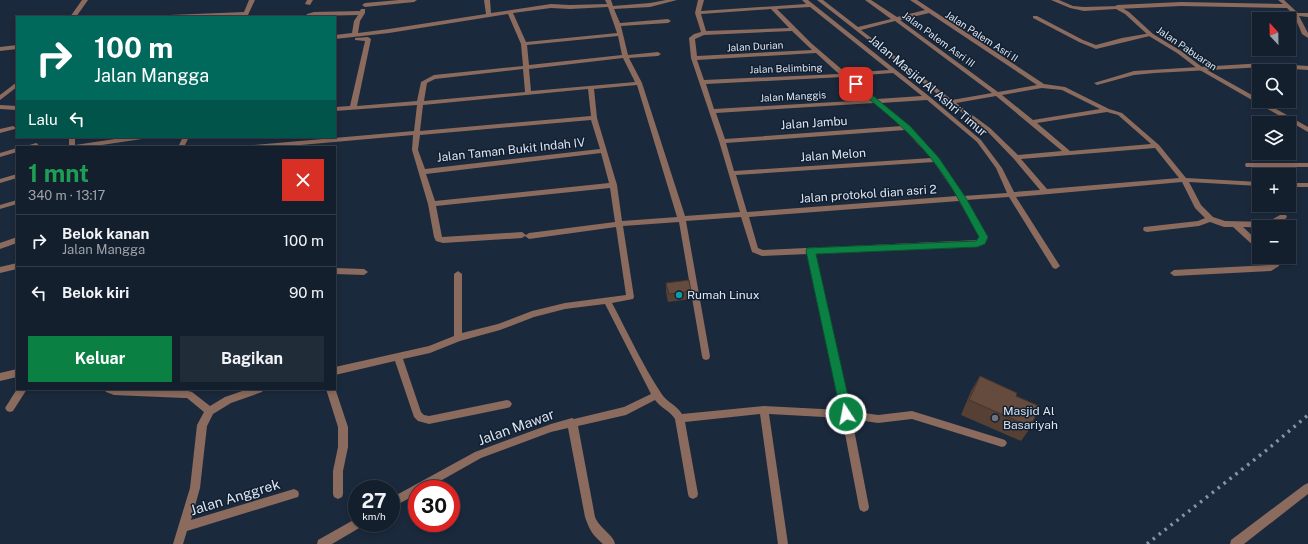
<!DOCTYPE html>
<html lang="id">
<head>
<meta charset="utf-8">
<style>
  body { margin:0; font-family:"Public Sans",sans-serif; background:#212c39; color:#f1f3f6; height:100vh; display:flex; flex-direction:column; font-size:15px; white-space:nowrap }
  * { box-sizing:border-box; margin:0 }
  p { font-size:13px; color:#9da2aa }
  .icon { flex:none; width:22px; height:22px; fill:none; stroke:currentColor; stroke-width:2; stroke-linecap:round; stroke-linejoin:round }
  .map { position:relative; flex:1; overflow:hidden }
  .panel { position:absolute; left:16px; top:146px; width:320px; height:244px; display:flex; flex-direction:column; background:#141f2d; border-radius:0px; box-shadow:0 2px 6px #0003,0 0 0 1px #333d49 }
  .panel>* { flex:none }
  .guide { position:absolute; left:16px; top:16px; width:320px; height:122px; border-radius:0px; box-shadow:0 2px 6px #0003,0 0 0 1px #333d49; background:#00695c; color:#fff; overflow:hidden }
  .needle { width:26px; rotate:338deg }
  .tools { position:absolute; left:1252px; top:12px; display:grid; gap:8px }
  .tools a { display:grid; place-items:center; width:44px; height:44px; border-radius:0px; background:#141f2d; box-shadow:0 2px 6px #0003,0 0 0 1px #333d49; font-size:20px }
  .speed { position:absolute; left:348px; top:480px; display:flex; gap:8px; font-size:20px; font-weight:700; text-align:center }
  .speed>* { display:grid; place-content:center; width:52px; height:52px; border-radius:50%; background:#141f2d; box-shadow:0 2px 6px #0003,0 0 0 1px #333d49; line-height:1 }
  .speed small { font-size:10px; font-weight:400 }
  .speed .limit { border:6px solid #d22; background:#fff; color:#111 }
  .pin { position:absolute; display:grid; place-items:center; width:34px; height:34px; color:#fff; margin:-17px; border-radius:8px; box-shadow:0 2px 6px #0006 }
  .me { position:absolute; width:44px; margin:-22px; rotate:349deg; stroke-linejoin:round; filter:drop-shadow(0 0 3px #0008) }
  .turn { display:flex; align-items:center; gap:14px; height:84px; padding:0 12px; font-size:18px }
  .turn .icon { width:52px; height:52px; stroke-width:2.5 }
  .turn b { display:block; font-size:28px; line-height:34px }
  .then { display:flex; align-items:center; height:38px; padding:0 12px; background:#0003; gap:8px; font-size:15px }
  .round { display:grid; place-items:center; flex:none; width:42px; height:42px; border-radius:0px; background:#212c39 }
  .overview { display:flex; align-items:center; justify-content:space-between; height:68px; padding:0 12px }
  h1 { font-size:24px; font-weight:700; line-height:30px; color:#1e9e55 }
  .action { display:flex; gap:8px; margin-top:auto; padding:8px 12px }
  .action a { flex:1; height:46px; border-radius:0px; background:#0b8043; color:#fff; font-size:16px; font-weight:700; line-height:46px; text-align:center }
  .action a+a { background:#212c39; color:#f1f3f6 }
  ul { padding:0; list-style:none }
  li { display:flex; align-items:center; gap:12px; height:52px; padding:0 12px; border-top:1px solid #333d49 }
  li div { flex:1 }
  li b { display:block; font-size:15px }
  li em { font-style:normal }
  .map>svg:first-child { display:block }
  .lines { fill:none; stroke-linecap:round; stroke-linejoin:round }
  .minor { fill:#8b6b5d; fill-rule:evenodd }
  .tertiary { fill:#8b6b5d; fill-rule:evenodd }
  .rail { stroke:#8792a2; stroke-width:3.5; stroke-dasharray:2.5 5; stroke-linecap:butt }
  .wall { fill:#564034 }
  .building { fill:#644b3d; stroke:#46342b }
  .route { fill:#0b8043; stroke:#07532c }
  .culture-dot { fill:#0f9aa8; stroke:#111f31; stroke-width:1.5 }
  .worship-dot { fill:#6b7280; stroke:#111f31; stroke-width:1.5 }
  .labels { text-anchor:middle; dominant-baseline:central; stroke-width:3; stroke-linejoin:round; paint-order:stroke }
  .far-street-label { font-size:10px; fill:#dce5f2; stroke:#111f31 }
  .street-label { font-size:12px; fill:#dce5f2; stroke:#111f31 }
  .poi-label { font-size:12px; fill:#dce5f2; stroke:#111f31; text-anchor:start }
  .near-street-label { font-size:14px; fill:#dce5f2; stroke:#111f31 }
</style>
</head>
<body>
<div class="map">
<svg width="1308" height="544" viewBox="0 0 1308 544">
  <rect width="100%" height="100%" fill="#1b293c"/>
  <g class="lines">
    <g class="minor">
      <polygon points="82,0 88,0 76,17 70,17"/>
      <polygon points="249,0 255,0 247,17 241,17 242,15 166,17 169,15 244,12"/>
      <polygon points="307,0 313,0 310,5 305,4"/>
      <polygon points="399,0 417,0 414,2 365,7 362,5 365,3"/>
      <path d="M 484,0 L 490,0 L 491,13 L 551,4 L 570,5 L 607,4 L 605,0 L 611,0 L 613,6 L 650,3 L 666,0 L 677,0 L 650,7 L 614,9 L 620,23 L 668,19 L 671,21 L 668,23 L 621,26 L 628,55 L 658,52 L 661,54 L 658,56 L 629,58 L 642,83 L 685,216 L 740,212 L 719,141 L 691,58 L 689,38 L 694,34 L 701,32 L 695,13 L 698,0 L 704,0 L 701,11 L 806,4 L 802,0 L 808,0 L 930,97 L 981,140 L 1002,168 L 1014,192 L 1040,190 L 1014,159 L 986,130 L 949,103 L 817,0 L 823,0 L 858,27 L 891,19 L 865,0 L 871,0 L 897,17 L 925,10 L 910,0 L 917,0 L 1044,84 L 1065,87 L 1109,109 L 1122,113 L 1159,145 L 1186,178 L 1259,182 L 1259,186 L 1189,182 L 1201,205 L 1213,217 L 1225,221 L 1268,222 L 1280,215 L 1286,215 L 1287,217 C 1276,230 1258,227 1243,227 L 1259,242 L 1259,249 L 1256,248 L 1233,227 L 1224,227 L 1210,222 L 1199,226 L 1147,232 L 1144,231 L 1143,229 L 1144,227 L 1198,221 L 1205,218 L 1195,208 L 1182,182 L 1016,197 L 1060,266 L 1056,269 L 1053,268 L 1009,197 L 966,200 L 988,237 L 985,244 L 977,247 L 815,254 L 850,411 L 878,415 L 912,411 L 1002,439 L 1005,440 L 1007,443 L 1005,446 L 1002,447 L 912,419 L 878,423 L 852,419 L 869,507 L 868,510 L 864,512 L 860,510 L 859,507 L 842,418 L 769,414 L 788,544 L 778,544 L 760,414 L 685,422 L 698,494 L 697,497 L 693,499 L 689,497 L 688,494 L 675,419 C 670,411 661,408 655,400 L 626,415 L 578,426 L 595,517 C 600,529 614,535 615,544 L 603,544 C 592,534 590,531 585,517 L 568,428 L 551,432 L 481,458 L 426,489 L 417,489 L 417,494 L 391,508 L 391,498 L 475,452 L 551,424 L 572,418 L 574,419 L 624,407 L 651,394 L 605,304 L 565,309 L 534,317 L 500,330 L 460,341 L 430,353 L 403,359 L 421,412 L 424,415 L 429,416 L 507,400 L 510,401 L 512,404 L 510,407 L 507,408 L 429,424 L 418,421 L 414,417 L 395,361 L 335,375 L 335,367 L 429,346 L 454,336 L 454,274 L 458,271 L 462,274 L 462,333 L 498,324 L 532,311 L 565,303 L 626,295 L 616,227 L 529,239 L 525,236 L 522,238 L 443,243 L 436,241 L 434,237 L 428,204 L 412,150 L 413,135 L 278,147 L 251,147 L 254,145 L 414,131 L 417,105 L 335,111 L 335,107 L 350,106 L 365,41 L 355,40 L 355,38 L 368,37 L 371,39 L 357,106 L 417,101 L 421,82 L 434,75 L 523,66 L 521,44 L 508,14 L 389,33 L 335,39 L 335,35 L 352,33 L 354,21 L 358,15 L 314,16 L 305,17 L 307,14 L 314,12 L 360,11 L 361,9 L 365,9 L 365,13 L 360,21 L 358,33 L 389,29 L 486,14 ZM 608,7 L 617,33 L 526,42 L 513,13 L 551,8 L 570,9 ZM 810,7 L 889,70 L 846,73 L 811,43 L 777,9 ZM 771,9 L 789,28 L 706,31 L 701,14 ZM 929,13 L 1037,85 L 998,92 L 900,20 ZM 895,21 L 992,93 L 952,100 L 861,30 ZM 792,31 L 812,50 L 697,56 L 695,39 L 704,35 ZM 618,36 L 622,55 L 529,65 L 527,45 ZM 816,53 L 839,74 L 704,80 L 697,60 ZM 623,58 L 635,82 L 531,91 L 529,69 ZM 523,69 L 525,92 L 424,101 L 427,83 L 435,79 ZM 893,73 L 922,96 L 877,99 L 850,76 ZM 843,77 L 870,100 L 714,109 L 706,84 ZM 637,85 L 677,217 L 622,221 L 617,185 L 597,118 L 594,89 ZM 1042,88 L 1062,90 L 1100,109 L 1033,120 L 1002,95 ZM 588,89 L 591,116 L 420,131 L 423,105 ZM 996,96 L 1062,151 L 1018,155 L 990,128 L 956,103 ZM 927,100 L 977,142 L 996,168 L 1007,193 L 963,196 L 939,158 L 909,127 L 881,103 ZM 874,103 L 902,126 L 725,139 L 716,113 ZM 1107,112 L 1118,115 L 1151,144 L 1070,151 L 1037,123 ZM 591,120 L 600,149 L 425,169 L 418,150 L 420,135 ZM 905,130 L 931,158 L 734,171 L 726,143 ZM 1155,148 L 1179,178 L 1047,189 L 1021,159 ZM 601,153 L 609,183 L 435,201 L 426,174 ZM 934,162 L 957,196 L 747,212 L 736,175 ZM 610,188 L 615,222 L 529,233 L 526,235 L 522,232 L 442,237 L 436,206 ZM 959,201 L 980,237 L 979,240 L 763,250 L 758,248 L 749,217 ZM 741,217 L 752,252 L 762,256 L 808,254 L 841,410 L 764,406 L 682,414 C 677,405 666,402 661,393 C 642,364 628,333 612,303 L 633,299 L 634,297 L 623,226 L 679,222 L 702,356 L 703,359 L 706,360 L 709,359 L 710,356 L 686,221 Z"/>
      <polygon points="1278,0 1284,0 1298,13 1308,13 1308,17 1299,16 1308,33 1308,38 1302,34 1294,15 1287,8 1181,6 1117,9 1114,7 1117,5 1181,2 1283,4"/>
      <polygon points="1033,16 1037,16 1083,40 1096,45 1122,38 1151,33 1154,35 1096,49 1079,42 1033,18"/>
      <polygon points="17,45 17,49 0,51 0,47"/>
      <polygon points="1264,63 1308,66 1308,70 1264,67 1155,73 1134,75 1097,85 1094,83 1134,71"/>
      <polygon points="17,82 17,87 0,100 0,95"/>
      <polygon points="0,105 17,106 17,110 0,109"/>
      <polygon points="13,126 16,128 15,129 0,133 0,129"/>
      <polygon points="69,137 75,137 75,145 128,137 145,137 142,139 88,147 69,147"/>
      <polygon points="183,137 189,137 185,145 186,147 180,147 179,145"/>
      <polygon points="36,143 38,144 38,146 25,147 26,146"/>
      <polygon points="17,148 17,152 0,157 0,153"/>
      <polygon points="1246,163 1308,163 1308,167 1246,167 1245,165"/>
      <polygon points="17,174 17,178 0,183 0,179"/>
      <rect x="1289" y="183" width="19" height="4"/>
      <polygon points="17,200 17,204 0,209 0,205"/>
      <polygon points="17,237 17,243 0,249 0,243"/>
      <polygon points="1267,257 1276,257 1280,262 1279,266 1271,271 1174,276 1170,273 1174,270 1269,265 1272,263"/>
      <polygon points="17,263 17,269 0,273 0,267"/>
      <polygon points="335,268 364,269 368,272 364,275 335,274"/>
      <polygon points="17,369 17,377 0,381 0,373"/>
      <polygon points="335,388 348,427 348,447 343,471 343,494 342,497 338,499 334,497 333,494 333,471 338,447 338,427 326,389 335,389"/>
      <polygon points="17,389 27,389 13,411 10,412 7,411 5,408"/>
      <polygon points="104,389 184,390 192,392 210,406 225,397 248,389 264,389 262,392 231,403 213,414 207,426 200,488 191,520 294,489 298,491 299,494 298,497 187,531 183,544 173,544 190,488 197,425 204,412 187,398 184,398 114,395 106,392"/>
      <polygon points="1308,483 1308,494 1244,544 1230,544 1231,540 1304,485"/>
      <polygon points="357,518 357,523 362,523 361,527 332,544 317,544 318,540"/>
    </g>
    <polygon class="tertiary" points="1051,0 1059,0 1073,6 1084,7 1119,6 1129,12 1153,34 1181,51 1202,67 1259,99 1259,101 1262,101 1308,127 1308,132 1198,69 1177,53 1149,36 1125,14 1116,9 1084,11 1070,8"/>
    <polyline class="rail" points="1147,544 1268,449 1308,415"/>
  </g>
  <g class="wall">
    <polygon points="666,283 691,291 691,299 668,302 666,292"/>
    <polygon points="980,376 1031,427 1021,441 961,415 971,391"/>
  </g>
  <g class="building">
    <polygon points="689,280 691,291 669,294 666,283"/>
    <polygon points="980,376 1017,393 1016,396 1039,406 1031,427 969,400"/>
  </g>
  <path class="route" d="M 856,82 L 910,126 L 939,158 L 966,198 L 988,237 L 985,244 L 977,247 L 816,254 L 852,414 L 850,417 L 846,419 L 843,417 L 841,414 L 806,251 L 807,248 L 976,241 L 979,237 C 965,212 952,184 933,161 C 911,132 881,109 853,86 L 852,84 Z"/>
  <circle class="culture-dot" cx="679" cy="295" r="4"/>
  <circle class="worship-dot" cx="995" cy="418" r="4"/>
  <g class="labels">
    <g class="far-street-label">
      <text transform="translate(982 36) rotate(33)">Jalan Palem Asri II</text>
      <text transform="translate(939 39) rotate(36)">Jalan Palem Asri III</text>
      <text transform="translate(755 46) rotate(-3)">Jalan Durian</text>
      <text transform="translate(1187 48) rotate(34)">Jalan Pabuaran</text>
      <text transform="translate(786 68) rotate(-2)">Jalan Belimbing</text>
      <text transform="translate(793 96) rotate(-3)">Jalan Manggis</text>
    </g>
    <g class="street-label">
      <text transform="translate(928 86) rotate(40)">Jalan Masjid Al Ashri Timur</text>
      <text transform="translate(814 123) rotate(-4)">Jalan Jambu</text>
      <text transform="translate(511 150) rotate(-6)">Jalan Taman Bukit Indah IV</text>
      <text transform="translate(833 155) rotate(-4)">Jalan Melon</text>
      <text transform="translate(868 194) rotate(-4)">Jalan protokol dian asri 2</text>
    </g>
    <g class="poi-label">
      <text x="687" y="295">Rumah Linux</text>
      <text x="1003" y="411">Masjid Al<tspan x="1003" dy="14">Basariyah</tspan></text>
    </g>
    <g class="near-street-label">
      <text transform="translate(516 427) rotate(-20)">Jalan Mawar</text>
      <text transform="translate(235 497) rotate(-17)">Jalan Anggrek</text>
    </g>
  </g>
</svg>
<div class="tools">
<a><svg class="needle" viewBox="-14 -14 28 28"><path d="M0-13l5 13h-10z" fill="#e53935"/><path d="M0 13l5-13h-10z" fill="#9da2aa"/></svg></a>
<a><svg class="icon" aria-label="search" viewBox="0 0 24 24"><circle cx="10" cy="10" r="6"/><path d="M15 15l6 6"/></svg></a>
<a><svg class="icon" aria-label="layers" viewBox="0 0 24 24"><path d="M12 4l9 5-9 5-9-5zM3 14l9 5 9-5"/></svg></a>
<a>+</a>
<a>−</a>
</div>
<div class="speed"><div>27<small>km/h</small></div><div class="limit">30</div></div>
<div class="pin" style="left:856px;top:84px;background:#d93025"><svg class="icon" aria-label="arrive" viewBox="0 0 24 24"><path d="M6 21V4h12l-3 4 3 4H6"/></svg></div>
<svg class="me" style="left:846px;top:414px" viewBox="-20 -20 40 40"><circle r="17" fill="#0b8043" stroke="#fff" stroke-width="3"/><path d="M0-11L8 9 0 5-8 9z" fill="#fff"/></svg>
<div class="guide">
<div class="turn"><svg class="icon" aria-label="right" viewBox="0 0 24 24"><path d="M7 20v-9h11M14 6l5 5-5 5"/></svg><div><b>100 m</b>Jalan Mangga</div></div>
<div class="then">Lalu<svg class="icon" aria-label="left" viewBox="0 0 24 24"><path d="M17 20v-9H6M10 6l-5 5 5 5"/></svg></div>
</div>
<section class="panel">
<div class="overview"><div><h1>1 mnt</h1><p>340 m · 13:17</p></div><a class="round" style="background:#d93025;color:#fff"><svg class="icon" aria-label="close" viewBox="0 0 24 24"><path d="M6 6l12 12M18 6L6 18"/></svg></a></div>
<ul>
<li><svg class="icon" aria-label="right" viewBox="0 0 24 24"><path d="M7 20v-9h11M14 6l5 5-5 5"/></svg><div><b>Belok kanan</b><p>Jalan Mangga</p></div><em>100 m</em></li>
<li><svg class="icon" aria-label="left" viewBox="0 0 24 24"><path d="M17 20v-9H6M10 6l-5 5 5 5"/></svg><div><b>Belok kiri</b></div><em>90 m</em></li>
</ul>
<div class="action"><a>Keluar</a><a>Bagikan</a></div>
</section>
</div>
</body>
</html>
